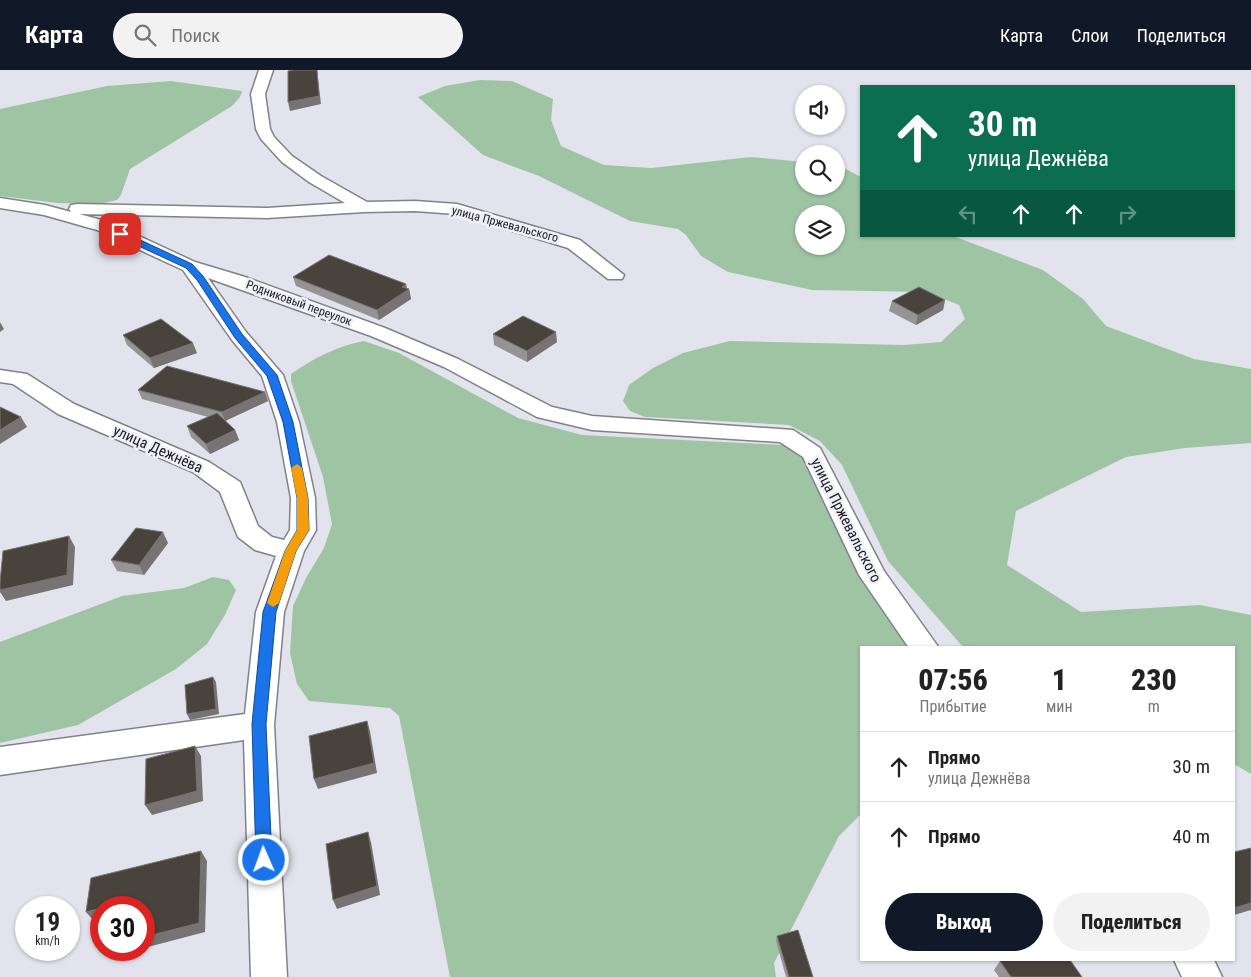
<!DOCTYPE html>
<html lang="ru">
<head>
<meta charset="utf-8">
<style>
  body { margin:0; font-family:"Roboto Condensed",sans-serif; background:#f2f2f2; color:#222; height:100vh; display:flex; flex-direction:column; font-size:19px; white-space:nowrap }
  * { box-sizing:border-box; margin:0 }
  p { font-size:16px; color:#767676 }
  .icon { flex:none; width:28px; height:28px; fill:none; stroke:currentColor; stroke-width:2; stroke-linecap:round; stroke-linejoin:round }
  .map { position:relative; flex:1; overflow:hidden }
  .panel { position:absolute; left:860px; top:576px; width:375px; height:315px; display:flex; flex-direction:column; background:#fff; border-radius:0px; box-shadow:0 1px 4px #0004 }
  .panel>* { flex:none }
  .hud { position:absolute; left:860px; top:15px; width:375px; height:152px; border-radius:0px; box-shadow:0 1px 4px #0004; background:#0b6e4f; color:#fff; overflow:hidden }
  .fabs { position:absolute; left:795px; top:15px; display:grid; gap:10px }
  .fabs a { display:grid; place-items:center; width:50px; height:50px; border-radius:50%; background:#fff; box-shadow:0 1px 4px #0004; font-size:25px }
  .speed { position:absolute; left:15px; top:826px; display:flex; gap:10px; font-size:25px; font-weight:700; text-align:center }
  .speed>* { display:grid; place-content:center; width:65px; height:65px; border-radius:50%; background:#fff; box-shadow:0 1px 4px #0004; line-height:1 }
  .speed small { font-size:12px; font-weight:400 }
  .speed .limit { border:8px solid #d22; background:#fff; color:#111 }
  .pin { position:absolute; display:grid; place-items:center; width:42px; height:42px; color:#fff; margin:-21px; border-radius:10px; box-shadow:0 2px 8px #0006 }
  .me { position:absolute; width:55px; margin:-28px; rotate:358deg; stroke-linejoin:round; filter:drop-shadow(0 0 4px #0008) }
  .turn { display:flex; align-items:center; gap:18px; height:105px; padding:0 25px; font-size:22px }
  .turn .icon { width:65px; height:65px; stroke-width:2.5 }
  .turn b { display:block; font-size:35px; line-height:42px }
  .lanes { display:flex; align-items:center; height:48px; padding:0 25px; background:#0003; justify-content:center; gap:25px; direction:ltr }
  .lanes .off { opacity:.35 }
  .eta { display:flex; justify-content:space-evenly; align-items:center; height:85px; text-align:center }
  .eta b { font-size:30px; font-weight:800; line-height:35px }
  .primary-button { display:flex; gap:10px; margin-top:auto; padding:10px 25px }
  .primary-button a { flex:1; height:58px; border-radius:30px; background:#111827; color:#fff; font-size:20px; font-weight:800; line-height:58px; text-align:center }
  .primary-button a+a { background:#f2f2f2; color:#222 }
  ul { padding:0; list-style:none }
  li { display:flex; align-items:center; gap:15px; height:70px; padding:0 25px; border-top:1px solid #e0e0e0 }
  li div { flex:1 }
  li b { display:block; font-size:19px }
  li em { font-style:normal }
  header { display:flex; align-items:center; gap:30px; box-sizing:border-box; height:70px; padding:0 25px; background:#111827; color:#fff }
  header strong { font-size:24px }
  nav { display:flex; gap:28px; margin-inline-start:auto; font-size:18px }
  .search { width:350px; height:45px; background:#f2f2f2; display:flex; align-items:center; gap:12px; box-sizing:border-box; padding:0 18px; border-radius:28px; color:#767676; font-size:19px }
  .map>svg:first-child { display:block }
  .green { fill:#9fc4a4; fill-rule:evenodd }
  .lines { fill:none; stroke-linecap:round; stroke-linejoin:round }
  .minor-casing { stroke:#81818a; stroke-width:3 }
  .minor { fill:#fff; fill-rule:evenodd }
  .wall { fill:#969395 }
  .shaded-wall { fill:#777372 }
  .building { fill:#49433d; stroke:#777372 }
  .route { fill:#1a73e8; stroke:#114b97 }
  .slow { fill:#f59e0b }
  .labels { text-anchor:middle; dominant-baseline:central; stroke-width:5; stroke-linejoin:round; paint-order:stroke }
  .far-street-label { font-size:12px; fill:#1b1b1f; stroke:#f0f0fa }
  .street-label { font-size:15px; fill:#1b1b1f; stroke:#f0f0fa }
</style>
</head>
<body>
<header>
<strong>Карта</strong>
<div class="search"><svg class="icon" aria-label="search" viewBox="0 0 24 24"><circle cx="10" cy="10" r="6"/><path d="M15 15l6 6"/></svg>Поиск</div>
<nav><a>Карта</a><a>Слои</a><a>Поделиться</a></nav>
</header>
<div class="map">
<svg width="1251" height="907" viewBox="0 0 1251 907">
  <rect width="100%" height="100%" fill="#e3e3ed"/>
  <g class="green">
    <path d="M 480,10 L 512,11 L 553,29 L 551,50 L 561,76 L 604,95 L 651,98 L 751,87 L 804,92 L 804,116 L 836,116 L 838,95 L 861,107 L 861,166 L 953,166 L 1043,200 L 1083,229 L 1106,256 L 1194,289 L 1251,299 L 1251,373 L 1185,378 L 1126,387 L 1016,441 L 1007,495 L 1081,542 L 1200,535 L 1251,545 L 1251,704 L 1234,694 L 1234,578 L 963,577 L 888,491 L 842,395 L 820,371 L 789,355 L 645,347 L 630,341 L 623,331 L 629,315 L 653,298 L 683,283 L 730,271 L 904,275 L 941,272 L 965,249 L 959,235 L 926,222 L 812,220 L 728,202 L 701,186 L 686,165 L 678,159 L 630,151 L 539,106 L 483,85 L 418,27 L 445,16 ZM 804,144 L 836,144 L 836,176 L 804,176 Z"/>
    <polygon points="171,11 242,21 240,27 232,36 130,99 121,125 117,130 100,134 57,133 0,126 0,39 107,16"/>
    <path d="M 364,271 L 399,283 L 518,348 L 582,365 L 784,375 L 801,385 L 821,410 L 912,577 L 861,578 L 861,744 L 839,766 L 774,893 L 776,907 L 450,907 L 399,646 L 390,638 L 309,631 L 297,614 L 290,583 L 293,536 L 306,508 L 324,478 L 332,454 L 323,407 L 291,311 L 291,304 C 314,288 337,276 364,271 Z"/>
    <polygon points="213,507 229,510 236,520 225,545 207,574 176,599 78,655 0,673 0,572 122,526 184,518"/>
  </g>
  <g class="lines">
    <g class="minor-casing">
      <g id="minor">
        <polygon points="259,0 273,0 265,24 270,59 274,67 292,86 321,106 367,132 415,131 457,134 580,170 624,205 622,209 608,209 568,178 456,144 415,141 364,142 267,148 79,144 109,152 195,192 245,207 385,258 458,289 552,337 592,346 793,360 820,378 884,501 939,578 909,578 859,505 803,387 780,372 592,360 537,347 444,297 371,266 208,208 246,262 283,305 299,352 315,428 316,460 304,481 284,542 274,655 287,907 251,907 244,670 0,705 0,677 245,644 256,542 276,486 255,480 238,467 220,422 193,402 58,344 13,314 0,312 0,300 27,304 74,334 209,392 240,412 258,456 272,467 284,470 290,460 291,428 277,352 262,306 232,270 183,200 97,160 44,145 0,138 0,128 45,135 71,142 69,139 71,135 77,134 267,138 345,133 309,112 282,92 261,69 256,59 251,24"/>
        <polygon points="1174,890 1214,890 1222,907 1182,907"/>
      </g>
    </g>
    <use href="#minor" class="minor"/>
  </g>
  <g class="wall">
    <polygon points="293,207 406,214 407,218 409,219 411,229 379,250 296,216"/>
    <polygon points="945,230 943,240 916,255 889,241 892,231"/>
    <polygon points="493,264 557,272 527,292 494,275"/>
    <polygon points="123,265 197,283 154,298 127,275"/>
    <polygon points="138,320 265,322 268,331 225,351 235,360 239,370 210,384 191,367 187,356 208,347 142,329"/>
    <polygon points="168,473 144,505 117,501 111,490"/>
    <polygon points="777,866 813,907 786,907 776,871"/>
    <polygon points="1000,891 1082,907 999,907 994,900"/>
  </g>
  <g class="shaded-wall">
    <polygon points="317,0 321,34 290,41 288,32"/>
    <polygon points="406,214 407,220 409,219 411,229 379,250 377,240"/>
    <polygon points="945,230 943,240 916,255 918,245"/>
    <polygon points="0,252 4,259 0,262"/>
    <polygon points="556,262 557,272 527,292 527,281"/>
    <polygon points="193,273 197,283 154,298 150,288"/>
    <polygon points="265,322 268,331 225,351 222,342"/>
    <polygon points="21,347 27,357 0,374 0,360"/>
    <polygon points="235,360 239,370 210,384 206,374"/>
    <polygon points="163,462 168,473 144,505 139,495"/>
    <polygon points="69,466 75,477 73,515 6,531 0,522 0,520"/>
    <polygon points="213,607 216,612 219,644 190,650 187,644"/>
    <polygon points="367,651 370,661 377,703 318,719 314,709"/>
    <polygon points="195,676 201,686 203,731 152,745 145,735"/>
    <polygon points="368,762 371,772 380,825 337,839 333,830"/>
    <polygon points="201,781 207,791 205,862 144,878 144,867"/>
    <polygon points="132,831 137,838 104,838"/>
    <polygon points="1251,833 1251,840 1234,845 1234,838"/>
    <polygon points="101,838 101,849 94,851 86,842"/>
  </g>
  <g class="building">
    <polygon points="294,0 317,0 319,26 288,32 288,1"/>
    <polygon points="329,185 406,214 402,217 409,219 377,240 293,207"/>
    <polygon points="919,217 945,230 918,245 892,231"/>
    <polygon points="523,246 556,262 527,281 493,264"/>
    <polygon points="161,249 193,273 150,288 123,265"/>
    <polygon points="167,296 265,322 222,342 138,320"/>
    <polygon points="0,337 21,347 0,360"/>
    <polygon points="217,343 235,360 206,374 187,356"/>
    <polygon points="136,458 163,462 139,495 111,490"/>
    <polygon points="69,466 67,505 0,520 0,512 3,481"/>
    <polygon points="213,607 216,639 187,644 185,615"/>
    <polygon points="367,651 374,693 314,709 309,666"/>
    <polygon points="195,676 197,721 145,735 146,689"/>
    <polygon points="368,762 377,816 333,830 326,774"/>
    <polygon points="1251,778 1251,833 1234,838 1234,782"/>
    <polygon points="201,781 199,853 144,867 144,838 131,838 132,831 101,838 86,842 91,808"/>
    <polygon points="798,860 813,907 789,907 777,866"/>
    <polygon points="1003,890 1070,890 1082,907 1011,907 1000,891"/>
  </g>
  <polygon class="route" points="117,162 123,162 192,194 203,206 242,264 277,305 293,352 308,428 309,460 296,481 276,542 266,654 272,790 270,796 264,798 259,796 256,790 252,654 263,542 285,481 297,460 297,428 283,352 267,306 235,268 197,210 186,198 117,166"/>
  <polygon class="slow" points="297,394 302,398 308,428 309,460 296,481 279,533 273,537 267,533 285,481 297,460 297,428 291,398"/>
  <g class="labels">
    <g class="far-street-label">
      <text transform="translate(505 154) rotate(15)">улица Пржевальского</text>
      <text transform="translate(299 233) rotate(20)">Родниковый переулок</text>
    </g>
    <g class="street-label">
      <text transform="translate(158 379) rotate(24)">улица Дежнёва</text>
      <text transform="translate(846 450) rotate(63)">улица Пржевальского</text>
    </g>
  </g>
</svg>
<div class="fabs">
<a><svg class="icon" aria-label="sound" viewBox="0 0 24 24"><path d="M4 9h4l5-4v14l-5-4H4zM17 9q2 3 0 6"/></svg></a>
<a><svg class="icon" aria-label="search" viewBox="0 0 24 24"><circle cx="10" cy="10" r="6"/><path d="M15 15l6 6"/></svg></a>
<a><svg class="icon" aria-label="layers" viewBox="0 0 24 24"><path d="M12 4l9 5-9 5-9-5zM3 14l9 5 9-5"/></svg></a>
</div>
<div class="speed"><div>19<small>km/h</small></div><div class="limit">30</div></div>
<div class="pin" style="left:120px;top:164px;background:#d93025"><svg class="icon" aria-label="arrive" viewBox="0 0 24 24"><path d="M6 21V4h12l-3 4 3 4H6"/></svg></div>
<svg class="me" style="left:264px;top:790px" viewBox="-20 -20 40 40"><circle r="17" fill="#1a73e8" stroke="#fff" stroke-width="3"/><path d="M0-11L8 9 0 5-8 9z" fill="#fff"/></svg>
<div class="hud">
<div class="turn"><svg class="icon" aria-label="ahead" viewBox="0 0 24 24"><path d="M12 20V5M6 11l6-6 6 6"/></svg><div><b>30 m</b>улица Дежнёва</div></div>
<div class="lanes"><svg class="icon off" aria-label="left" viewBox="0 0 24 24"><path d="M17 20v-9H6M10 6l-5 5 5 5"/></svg><svg class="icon" aria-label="ahead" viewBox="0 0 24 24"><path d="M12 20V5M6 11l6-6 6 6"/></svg><svg class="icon" aria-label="ahead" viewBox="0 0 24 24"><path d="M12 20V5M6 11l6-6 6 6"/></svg><svg class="icon off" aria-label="right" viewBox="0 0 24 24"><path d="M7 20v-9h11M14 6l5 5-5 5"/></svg></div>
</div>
<section class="panel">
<div class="eta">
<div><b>07:56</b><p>Прибытие</p></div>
<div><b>1</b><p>мин</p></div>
<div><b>230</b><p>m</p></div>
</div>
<ul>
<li><svg class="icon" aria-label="ahead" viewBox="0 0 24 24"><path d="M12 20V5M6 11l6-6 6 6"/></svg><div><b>Прямо</b><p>улица Дежнёва</p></div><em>30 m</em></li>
<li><svg class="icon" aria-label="ahead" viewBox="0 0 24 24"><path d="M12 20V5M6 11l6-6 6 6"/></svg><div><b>Прямо</b></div><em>40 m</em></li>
</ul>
<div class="primary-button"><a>Выход</a><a>Поделиться</a></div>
</section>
</div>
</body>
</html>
